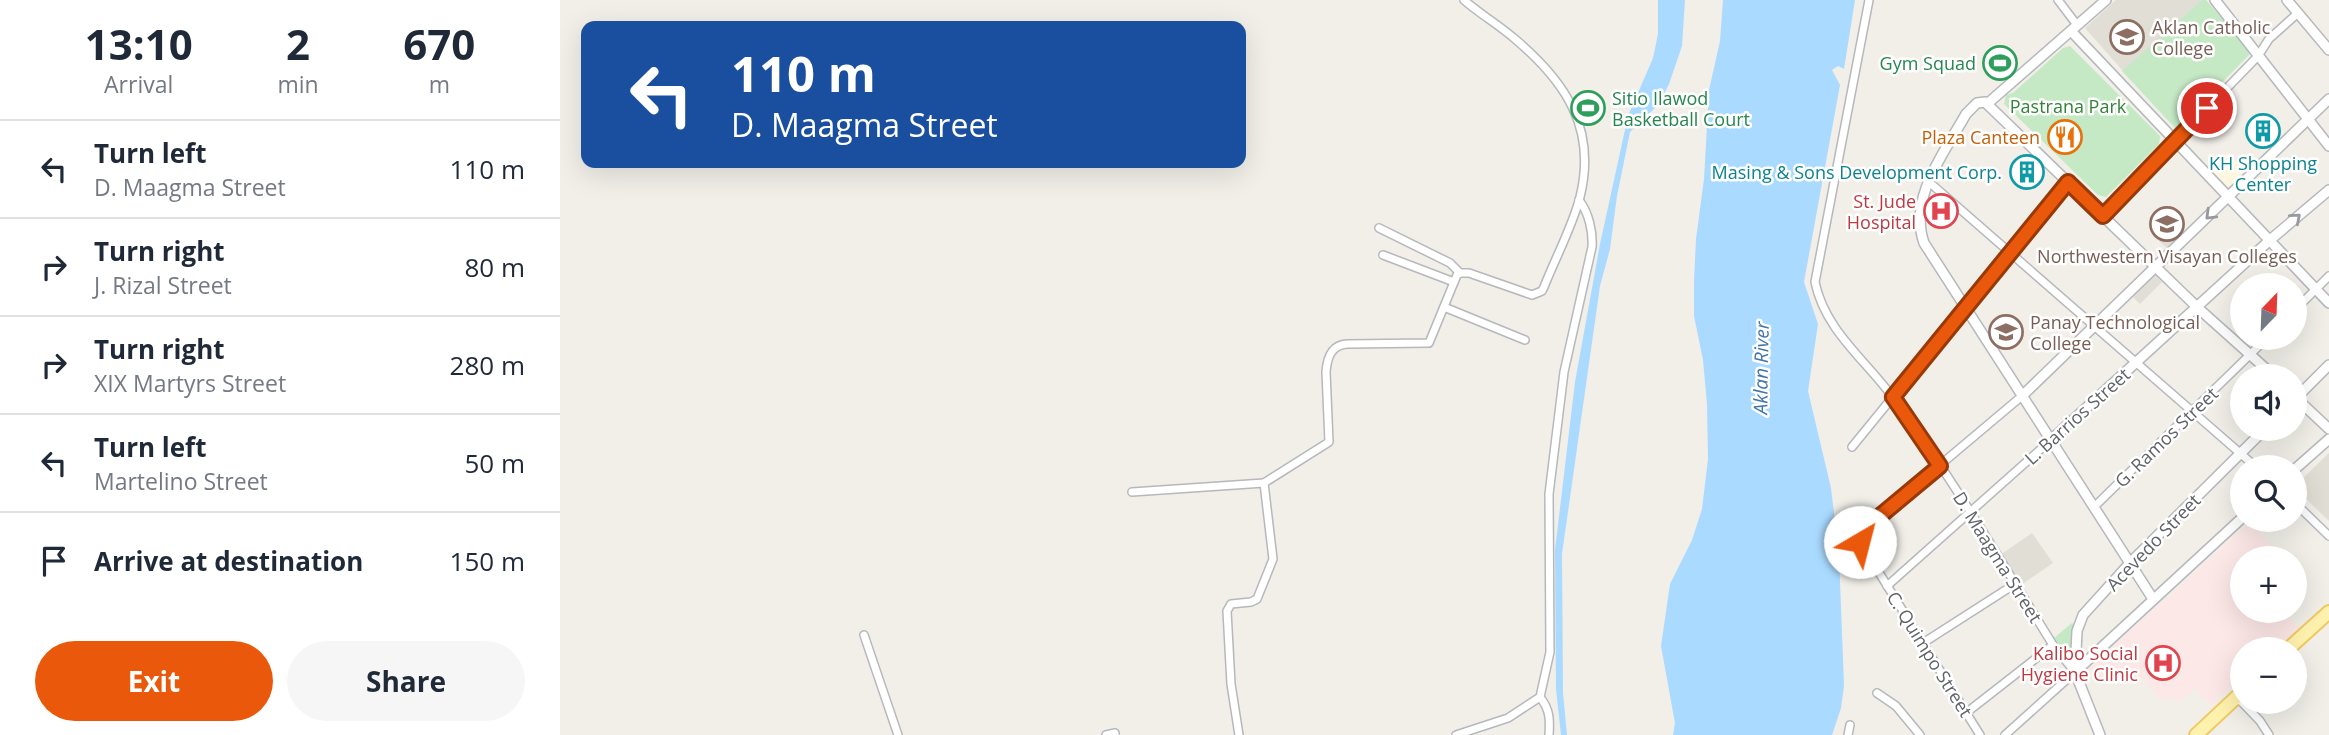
<!DOCTYPE html>
<html lang="en">
<head>
<meta charset="utf-8">
<style>
  body { margin:0; font-family:"Open Sans",sans-serif; background:#f6f6f7; color:#1f2937; height:100vh; display:flex; flex-direction:column; font-size:26px; white-space:nowrap }
  * { box-sizing:border-box; margin:0 }
  p { font-size:23px; color:#747a83 }
  .icon { flex:none; width:38px; height:38px; fill:none; stroke:currentColor; stroke-width:2; stroke-linecap:round; stroke-linejoin:round }
  .map { position:relative; flex:1; overflow:hidden }
  .sheet { display:flex; flex-direction:column; background:#fff; width:560px }
  .sheet>* { flex:none }
  .guide { position:absolute; left:21px; top:21px; width:665px; height:147px; border-radius:14px; box-shadow:0 7px 28px #0002; background:#1a4fa0; color:#fff; overflow:hidden }
  .needle { width:46px; rotate:23deg }
  .fabs { position:absolute; left:1670px; top:273px; display:grid; gap:14px }
  .fabs a { display:grid; place-items:center; width:77px; height:77px; border-radius:50%; background:#fff; box-shadow:0 7px 28px #0002; font-size:35px }
  .pin { position:absolute; display:grid; place-items:center; width:60px; height:60px; color:#fff; margin:-30px; border:4px solid #fff; border-radius:50%; box-shadow:0 2px 7px #0007 }
  .me { position:absolute; width:77px; margin:-38px; rotate:37deg; stroke-linejoin:round; filter:drop-shadow(0 0 5px #0008) }
  .turn { display:flex; align-items:center; gap:24px; height:147px; padding:0 35px; font-size:32px }
  .turn .icon { width:91px; height:91px; stroke-width:2.5 }
  .turn b { display:block; font-size:49px; line-height:60px }
  .eta { display:flex; justify-content:space-evenly; align-items:center; height:119px; text-align:center }
  .eta b { font-size:42px; font-weight:700; line-height:49px }
  .action { display:flex; gap:14px; margin-top:auto; padding:14px 35px }
  .action a { flex:1; height:80px; border-radius:42px; background:#ea580c; color:#fff; font-size:28px; font-weight:700; line-height:80px; text-align:center }
  .action a+a { background:#f6f6f7; color:#1f2937 }
  ul { padding:0; list-style:none }
  li { display:flex; align-items:center; gap:21px; height:98px; padding:0 35px; border-top:2px solid #e0e1e3 }
  li div { flex:1 }
  li b { display:block; font-size:26px }
  li em { font-style:normal }
  main { display:flex; flex:1; min-height:0 }
  .map>svg:first-child { display:block }
  .commercial { fill:#fef7e0 }
  .education { fill:#e1ded6 }
  .medical { fill:#fce8e6 }
  .green { fill:#c5e8c5 }
  .water { fill:#aadaff }
  .lines { fill:none; stroke-linecap:round; stroke-linejoin:round }
  .minor-casing { stroke:#b5b8bc; stroke-width:10 }
  .tertiary-casing { stroke:#b5b8bc; stroke-width:12 }
  .primary-casing { stroke:#f2c960; stroke-width:16 }
  .minor { stroke:#fff; stroke-width:7 }
  .tertiary { stroke:#fff; stroke-width:9 }
  .primary { stroke:#fff2af; stroke-width:12 }
  .oneway { stroke:#979a9d }
  .route-casing { stroke:#983908; stroke-width:18 }
  .route { stroke:#ea580c; stroke-width:12 }
  .labels { text-anchor:middle; dominant-baseline:central; stroke-width:5; stroke-linejoin:round; paint-order:stroke }
  .education-label { font-size:18px; fill:#785e54; stroke:#fff; text-anchor:start }
  .leisure-label { font-size:18px; fill:#27864d; stroke:#fff; text-anchor:end }
  .park-label { font-size:18px; fill:#348238; stroke:#fff }
  .food-label { font-size:18px; fill:#c56008; stroke:#fff; text-anchor:end }
  .culture-label { font-size:18px; fill:#0d838f; stroke:#fff }
  .health-label { font-size:18px; fill:#be3a42; stroke:#fff; text-anchor:end }
  .street-label { font-size:18px; fill:#5f6368; stroke:#fff }
  .water-label { font-size:19px; font-style:italic; fill:#4174aa; stroke:#fff }
</style>
</head>
<body>
<main>
<section class="sheet">
<div class="eta">
<div><b>13:10</b><p>Arrival</p></div>
<div><b>2</b><p>min</p></div>
<div><b>670</b><p>m</p></div>
</div>
<ul>
<li><svg class="icon" aria-label="left" viewBox="0 0 24 24"><path d="M17 20v-9H6M10 6l-5 5 5 5"/></svg><div><b>Turn left</b><p>D. Maagma Street</p></div><em>110 m</em></li>
<li><svg class="icon" aria-label="right" viewBox="0 0 24 24"><path d="M7 20v-9h11M14 6l5 5-5 5"/></svg><div><b>Turn right</b><p>J. Rizal Street</p></div><em>80 m</em></li>
<li><svg class="icon" aria-label="right" viewBox="0 0 24 24"><path d="M7 20v-9h11M14 6l5 5-5 5"/></svg><div><b>Turn right</b><p>XIX Martyrs Street</p></div><em>280 m</em></li>
<li><svg class="icon" aria-label="left" viewBox="0 0 24 24"><path d="M17 20v-9H6M10 6l-5 5 5 5"/></svg><div><b>Turn left</b><p>Martelino Street</p></div><em>50 m</em></li>
<li><svg class="icon" aria-label="arrive" viewBox="0 0 24 24"><path d="M6 21V4h12l-3 4 3 4H6"/></svg><div><b>Arrive at destination</b></div><em>150 m</em></li>
</ul>
<div class="action"><a>Exit</a><a>Share</a></div>
</section>
<div class="map">
<svg width="1769" height="735" viewBox="0 0 1769 735">
  <rect width="100%" height="100%" fill="#f1efe8"/>
  <polygon class="commercial" points="1668,153 1685,170 1668,187 1651,170"/>
  <g class="education">
    <polygon points="1556,0 1642,0 1563,71 1525,28"/>
    <polygon points="1600,207 1624,230 1607,248 1599,241 1606,234 1589,218"/>
    <polygon points="1595,275 1602,282 1580,304 1573,297"/>
    <polygon points="1769,453 1769,521 1734,487"/>
    <polygon points="1472,533 1493,563 1461,585 1440,555"/>
  </g>
  <polygon class="medical" points="1689,523 1723,558 1682,558 1682,611 1724,611 1740,628 1715,649 1682,649 1682,678 1651,705 1635,688 1620,702 1608,697 1603,701 1580,677 1546,682 1528,669"/>
  <g class="green">
    <polygon points="1642,0 1646,0 1689,50 1689,55 1616,129 1562,71"/>
    <polygon points="1510,46 1600,136 1599,144 1546,197 1538,195 1444,104 1446,95 1453,93 1503,48"/>
    <polygon points="1018,99 1042,105 1039,117 1015,111"/>
    <polygon points="1512,623 1514,625 1511,657 1494,638"/>
  </g>
  <g class="water">
    <polygon points="1098,0 1125,0 1122,46 1109,84 1099,104 1070,132 1057,196 1050,249 1040,286 1002,554 1003,693 1007,735 1001,735 996,689 995,550 1015,382 1040,244 1068,116 1093,58 1098,34"/>
    <polygon points="1163,0 1295,0 1284,69 1278,66 1272,70 1280,85 1244,282 1258,324 1248,391 1271,488 1279,555 1284,686 1281,708 1272,735 1113,735 1115,723 1101,646 1110,584 1132,540 1142,509 1148,459 1147,404 1143,360 1134,316 1134,281 1136,239 1144,179 1149,90 1160,41"/>
  </g>
  <g class="lines">
    <g class="minor-casing">
      <g id="minor">
        <path d="M 1309,0 L 1255,282 C 1265,331 1307,361 1334,399 C 1392,478 1442,563 1493,645 L 1515,672 L 1445,735"/>
        <polyline points="1498,0 1517,25"/>
        <polyline points="1369,182 1696,467"/>
        <polyline points="1543,216 1698,56 1709,39 1738,13"/>
        <polyline points="819,228 890,263 900,273"/>
        <polyline points="823,255 894,282"/>
        <polyline points="884,307 965,340"/>
        <polyline points="1734,311 1769,276"/>
        <polyline points="1292,447 1508,182"/>
        <polyline points="572,492 704,483"/>
        <polyline points="1734,502 1769,536"/>
        <polyline points="1534,507 1707,338"/>
        <polyline points="1327,586 1491,440"/>
        <polyline points="304,635 338,735"/>
        <polyline points="1363,643 1455,584"/>
        <polyline points="1317,693 1336,706 1360,735"/>
        <path d="M 980,697 C 990,710 990,719 989,735"/>
        <polyline points="1677,697 1700,721 1709,735"/>
        <polyline points="1406,713 1493,645"/>
        <polyline points="546,735 555,733"/>
        <path d="M 679,735 L 671,684 L 667,611 L 671,604 L 691,602 L 697,599 L 713,559 L 704,483 L 769,442 L 766,372 C 767,358 771,345 787,344 L 869,343 L 897,275 L 900,273 L 909,273 L 972,295 L 982,291 L 984,287 C 995,259 1013,225 1020,197 C 1037,129 1006,82 955,39 C 939,25 920,14 904,0"/>
        <path d="M 896,735 L 948,718 L 980,697 L 990,652 L 989,494 L 1004,372 L 1032,247 C 1033,232 1029,213 1019,200"/>
        <polyline points="1288,735 1290,725"/>
        <polyline points="1420,735 1300,542 1300,534 1304,529 1462,396"/>
      </g>
    </g>
    <g class="tertiary-casing">
      <g id="tertiary">
        <polyline points="1655,0 1769,146"/>
        <polyline points="1727,0 1769,50"/>
        <polyline points="1511,31 1769,303"/>
        <polyline points="1427,104 1546,0"/>
        <polyline points="1462,396 1769,99"/>
        <polyline points="1734,396 1769,429"/>
        <polyline points="1734,400 1769,365"/>
        <polyline points="1491,440 1710,240 1769,190"/>
        <polyline points="1734,470 1769,439"/>
        <path d="M 1593,599 L 1364,243 C 1348,197 1385,152 1406,114 L 1417,103 L 1425,102 L 1638,308 L 1714,376"/>
        <polyline points="1515,672 1682,518"/>
        <polyline points="1540,735 1515,672 1517,631 1523,615 1570,563 1705,429"/>
      </g>
    </g>
    <g class="primary-casing">
      <g id="primary">
        <polyline points="1728,649 1769,612"/>
        <polyline points="1636,735 1682,692"/>
      </g>
    </g>
    <use href="#minor" class="minor"/>
    <use href="#tertiary" class="tertiary"/>
    <use href="#primary" class="primary"/>
  </g>
  <defs><path id="oneway-chevron" d="M-2-3.5L2.5 0L-2 3.5" fill="none" stroke-width="1.6" stroke-linecap="round" stroke-linejoin="round" transform="scale(1.75)"/></defs>
  <g class="oneway">
    <use href="#oneway-chevron" transform="translate(1650 215) rotate(136)"/>
    <use href="#oneway-chevron" transform="translate(1736 218) rotate(-41)"/>
  </g>
  <g class="lines">
    <g class="route-casing">
      <polyline id="route" points="1300,542 1302,531 1380,466 1333,397 1508,182 1543,216 1647,108"/>
    </g>
    <use href="#route" class="route"/>
  </g>
  <defs>
    <g id="university-ring" transform="scale(1.75)"><circle r="9.5" fill="#fff" stroke="#8d6e63" stroke-width="1.5"/><path d="M0-5L7-2L0 1L-7-2ZM-4 1L0 2.5L4 1V4Q0 6-4 4Z" fill="#8d6e63"/></g>
    <g id="stadium-ring" transform="scale(1.75)"><circle r="9.5" fill="#fff" stroke="#2e9e5b" stroke-width="1.5"/><path d="M0-5a6.5 5 0 1 0 0 10a6.5 5 0 1 0 0-10ZM-3.5-1.8h7v3.6h-7Z" fill="#2e9e5b"/></g>
    <g id="building-ring" transform="scale(1.75)"><circle r="9.5" fill="#fff" stroke="#0f9aa8" stroke-width="1.5"/><path d="M-4-6H4V6H1V3H-1V6H-4ZM-2.5-4.3h1.7v1.8h-1.7ZM.8-4.3h1.7v1.8H.8ZM-2.5-1h1.7V.8h-1.7ZM.8-1h1.7V.8H.8Z" fill="#0f9aa8"/></g>
    <g id="restaurant-ring" transform="scale(1.75)"><circle r="9.5" fill="#fff" stroke="#e8710a" stroke-width="1.5"/><path d="M-5-6h1v4h1v-4h1v4h1v-4h1v5L-1.5 .5V6h-2V.5L-5-1ZM5-6V6H3V1.5H1.5Q1.5-4 5-6Z" fill="#e8710a"/></g>
    <g id="hospital-ring" transform="scale(1.75)"><circle r="9.5" fill="#fff" stroke="#e0444e" stroke-width="1.5"/><path d="M-5-5h3v3.5h4V-5h3V5h-3V1.5h-4V5h-3Z" fill="#e0444e"/></g>
  </defs>
  <g fill-rule="evenodd">
    <use href="#university-ring" x="1567" y="37"/>
    <use href="#stadium-ring" x="1440" y="63"/>
    <use href="#stadium-ring" x="1028" y="108"/>
    <use href="#building-ring" x="1703" y="131"/>
    <use href="#restaurant-ring" x="1505" y="137"/>
    <use href="#building-ring" x="1467" y="172"/>
    <use href="#hospital-ring" x="1381" y="211"/>
    <use href="#university-ring" x="1607" y="224"/>
    <use href="#university-ring" x="1446" y="332"/>
    <use href="#hospital-ring" x="1603" y="663"/>
  </g>
  <g class="labels">
    <g class="education-label">
      <text x="1592" y="27">Aklan Catholic<tspan x="1592" dy="21">College</tspan></text>
      <text x="1607" y="256" text-anchor="middle">Northwestern Visayan Colleges</text>
      <text x="1470" y="322">Panay Technological<tspan x="1470" dy="21">College</tspan></text>
    </g>
    <g class="leisure-label">
      <text x="1416" y="63">Gym Squad</text>
      <text x="1052" y="98" text-anchor="start">Sitio Ilawod<tspan x="1052" dy="21">Basketball Court</tspan></text>
    </g>
    <g class="park-label">
      <text x="1508" y="106">Pastrana Park</text>
    </g>
    <g class="food-label">
      <text x="1480" y="137">Plaza Canteen</text>
    </g>
    <g class="culture-label">
      <text x="1703" y="163">KH Shopping<tspan x="1703" dy="21">Center</tspan></text>
      <text x="1442" y="172" text-anchor="end">Masing &amp; Sons Development Corp.</text>
    </g>
    <g class="health-label">
      <text x="1356" y="201">St. Jude<tspan x="1356" dy="21">Hospital</tspan></text>
      <text x="1578" y="653">Kalibo Social<tspan x="1578" dy="21">Hygiene Clinic</tspan></text>
    </g>
    <g class="street-label">
      <text transform="translate(1517 416) rotate(-42)">L. Barrios Street</text>
      <text transform="translate(1606 437) rotate(-44)">G. Ramos Street</text>
      <text transform="translate(1593 542) rotate(-46)">Acevedo Street</text>
      <text transform="translate(1438 557) rotate(58)">D. Maagma Street</text>
      <text transform="translate(1370 654) rotate(58)">C. Quimpo Street</text>
    </g>
    <g class="water-label">
      <text transform="translate(1201 368) rotate(-89)">Aklan River</text>
    </g>
  </g>
</svg>
<div class="fabs">
<a><svg class="needle" viewBox="-14 -14 28 28"><path d="M0-13l5 13h-10z" fill="#e53935"/><path d="M0 13l5-13h-10z" fill="#747a83"/></svg></a>
<a><svg class="icon" aria-label="sound" viewBox="0 0 24 24"><path d="M4 9h4l5-4v14l-5-4H4zM17 9q2 3 0 6"/></svg></a>
<a><svg class="icon" aria-label="search" viewBox="0 0 24 24"><circle cx="10" cy="10" r="6"/><path d="M15 15l6 6"/></svg></a>
<a>+</a>
<a>−</a>
</div>
<div class="pin" style="left:1647px;top:108px;background:#d93025"><svg class="icon" aria-label="arrive" viewBox="0 0 24 24"><path d="M6 21V4h12l-3 4 3 4H6"/></svg></div>
<svg class="me" style="left:1300px;top:542px" viewBox="-20 -20 40 40"><circle r="19" fill="#fff"/><path d="M0-13L10 11 0 6-10 11z" fill="#ea580c"/></svg>
<div class="guide">
<div class="turn"><svg class="icon" aria-label="left" viewBox="0 0 24 24"><path d="M17 20v-9H6M10 6l-5 5 5 5"/></svg><div><b>110 m</b>D. Maagma Street</div></div>
</div>
</div>
</main>
</body>
</html>
